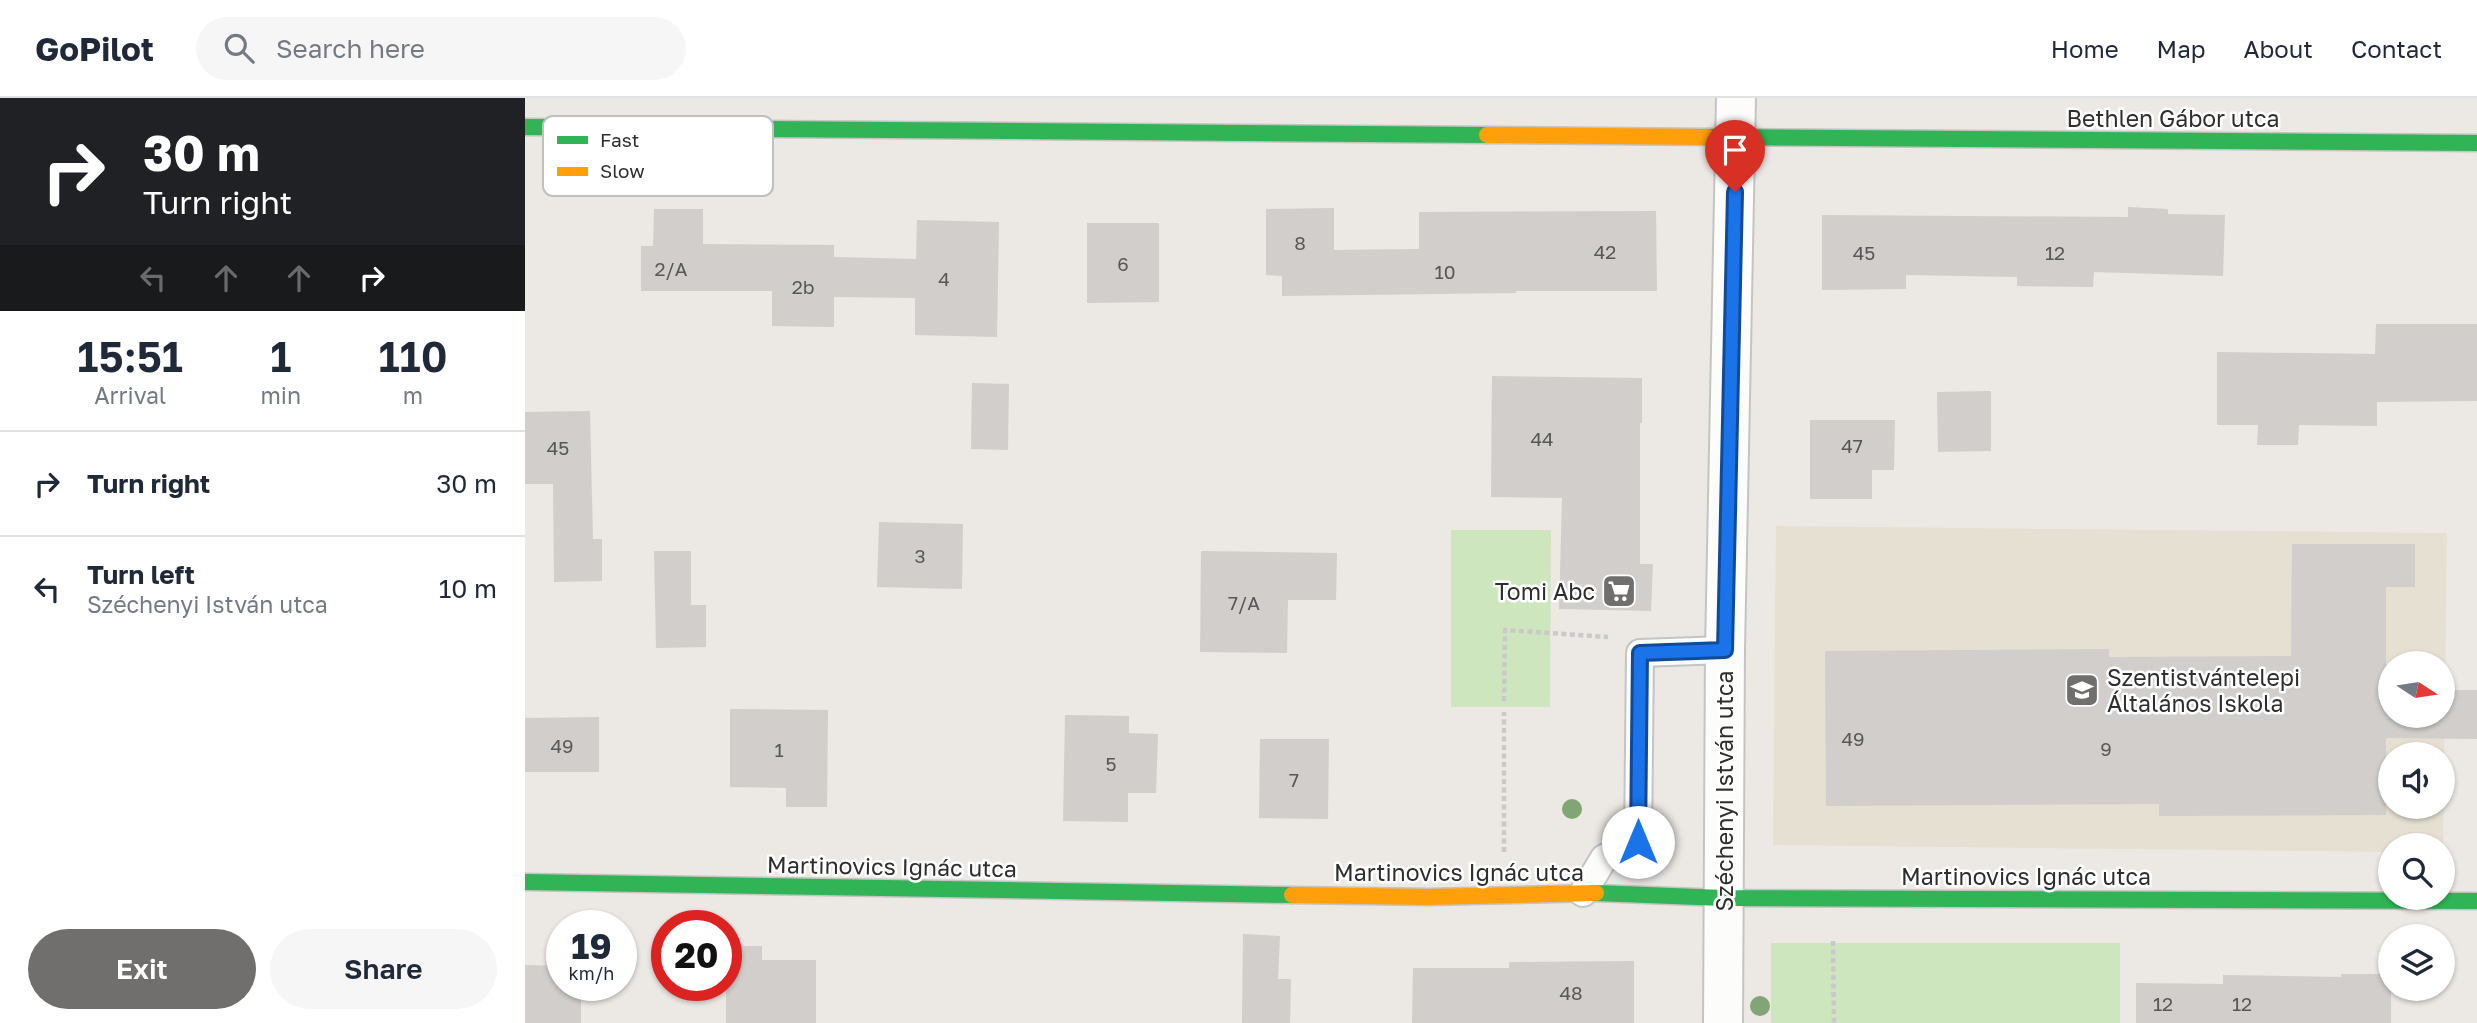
<!DOCTYPE html>
<html lang="en">
<head>
<meta charset="utf-8">
<style>
  body { margin:0; font-family:"Golos Text",sans-serif; background:#f6f6f7; color:#1f2937; height:100vh; display:flex; flex-direction:column; font-size:26px; white-space:nowrap }
  * { box-sizing:border-box; margin:0 }
  p { font-size:23px; color:#747a83 }
  .icon { flex:none; width:38px; height:38px; fill:none; stroke:currentColor; stroke-width:2; stroke-linecap:round; stroke-linejoin:round }
  .map { position:relative; flex:1; overflow:hidden }
  .panel { display:flex; flex-direction:column; background:#fff; width:525px }
  .panel>* { flex:none }
  .guide { background:#202124; color:#fff; overflow:hidden }
  .needle { width:46px; rotate:102deg }
  .tools { position:absolute; left:1853px; top:553px; display:grid; gap:14px }
  .tools a { display:grid; place-items:center; width:77px; height:77px; border-radius:50%; background:#fff; box-shadow:0 2px 5px #0004; font-size:35px }
  .speed { position:absolute; left:21px; top:812px; display:flex; gap:14px; font-size:35px; font-weight:700; text-align:center }
  .speed>* { display:grid; place-content:center; width:91px; height:91px; border-radius:50%; background:#fff; box-shadow:0 2px 5px #0004; line-height:1 }
  .speed small { font-size:18px; font-weight:400 }
  .speed .limit { border:10px solid #d22; background:#fff; color:#111 }
  .pin { position:absolute; display:grid; place-items:center; width:60px; height:60px; color:#fff; margin:-72px -30px; border-radius:50% 50% 50% 0; rotate:-45deg; box-shadow:0 0 7px #0007 }
  .pin .icon { rotate:45deg }
  .me { position:absolute; width:77px; margin:-38px; rotate:0deg; stroke-linejoin:round; filter:drop-shadow(0 0 5px #0008) }
  .turn { display:flex; align-items:center; gap:24px; height:147px; padding:0 28px; font-size:32px }
  .turn .icon { width:91px; height:91px; stroke-width:2.5 }
  .turn b { display:block; font-size:49px; line-height:60px }
  .lanes { display:flex; align-items:center; height:66px; padding:0 28px; background:#0003; justify-content:center; gap:35px; direction:ltr }
  .lanes .off { opacity:.35 }
  .eta { display:flex; justify-content:space-evenly; align-items:center; height:119px; text-align:center }
  .eta b { font-size:42px; font-weight:600; line-height:49px }
  .cta { display:flex; gap:14px; margin-top:auto; padding:14px 28px }
  .cta a { flex:1; height:80px; border-radius:42px; background:#706f6e; color:#fff; font-size:28px; font-weight:600; line-height:80px; text-align:center }
  .cta a+a { background:#f6f6f7; color:#1f2937 }
  ul { padding:0; list-style:none }
  li { display:flex; align-items:center; gap:21px; height:105px; padding:0 28px; border-top:2px solid #e0e1e3 }
  li div { flex:1 }
  li b { display:block; font-size:26px }
  li em { font-style:normal }
  header { display:flex; align-items:center; gap:42px; box-sizing:border-box; height:98px; padding:0 35px; background:#fff; border-bottom:2px solid #e0e1e3 }
  header strong { font-size:33px }
  nav { display:flex; gap:38px; margin-inline-start:auto; font-size:24px }
  .search { width:490px; height:63px; background:#f6f6f7; display:flex; align-items:center; gap:18px; box-sizing:border-box; padding:0 24px; border-radius:38px; color:#747a83; font-size:26px }
  main { display:flex; flex:1; min-height:0 }
  .map>svg:first-child { display:block }
  .education { fill:#e6e0d3; fill-rule:evenodd }
  .green { fill:#cee6be }
  .building { fill:#d1cecb }
  .lines { fill:none; stroke-linecap:round; stroke-linejoin:round }
  .lane-casing { stroke:#c5c4c5; stroke-width:30 }
  .street-casing { stroke:#c5c4c5; stroke-width:42 }
  .fast-casing { stroke:#c5c4c5; stroke-width:19 }
  .slow-casing { stroke:#c5c4c5; stroke-width:19 }
  .path { stroke:#c9c9c8; stroke-width:4.5; stroke-dasharray:5 3.5; stroke-linecap:butt }
  .lane { stroke:#fcfcfb; stroke-width:26 }
  .street { stroke:#fcfcfb; stroke-width:38 }
  .fast { stroke:#30b455; stroke-width:16 }
  .slow { stroke:#ff9f0a; stroke-width:16 }
  .tree { fill:#82a575 }
  .route-casing { stroke:#114b97; stroke-width:18 }
  .route { stroke:#1a73e8; stroke-width:12 }
  .labels { text-anchor:middle; dominant-baseline:central; stroke-width:5; stroke-linejoin:round; paint-order:stroke }
  .number-label { font-size:19px; fill:#585857 }
  .street-label { font-size:23px; fill:#2e2e2e; stroke:#fff }
  .poi-label { font-size:23px; fill:#2e2e2e; stroke:#fff; text-anchor:end }
  .key { fill:#fff; stroke:#c0c0c0; stroke-width:2 }
  .key-label { font-size:19px; fill:#2e2e2e }
</style>
</head>
<body>
<header>
<strong>GoPilot</strong>
<div class="search"><svg class="icon" aria-label="search" viewBox="0 0 24 24"><circle cx="10" cy="10" r="6"/><path d="M15 15l6 6"/></svg>Search here</div>
<nav><a>Home</a><a>Map</a><a>About</a><a>Contact</a></nav>
</header>
<main>
<section class="panel">
<div class="guide">
<div class="turn"><svg class="icon" aria-label="right" viewBox="0 0 24 24"><path d="M7 20v-9h11M14 6l5 5-5 5"/></svg><div><b>30 m</b>Turn right</div></div>
<div class="lanes"><svg class="icon off" aria-label="left" viewBox="0 0 24 24"><path d="M17 20v-9H6M10 6l-5 5 5 5"/></svg><svg class="icon off" aria-label="ahead" viewBox="0 0 24 24"><path d="M12 20V5M6 11l6-6 6 6"/></svg><svg class="icon off" aria-label="ahead" viewBox="0 0 24 24"><path d="M12 20V5M6 11l6-6 6 6"/></svg><svg class="icon" aria-label="right" viewBox="0 0 24 24"><path d="M7 20v-9h11M14 6l5 5-5 5"/></svg></div>
</div>
<div class="eta">
<div><b>15:51</b><p>Arrival</p></div>
<div><b>1</b><p>min</p></div>
<div><b>110</b><p>m</p></div>
</div>
<ul>
<li><svg class="icon" aria-label="right" viewBox="0 0 24 24"><path d="M7 20v-9h11M14 6l5 5-5 5"/></svg><div><b>Turn right</b></div><em>30 m</em></li>
<li><svg class="icon" aria-label="left" viewBox="0 0 24 24"><path d="M17 20v-9H6M10 6l-5 5 5 5"/></svg><div><b>Turn left</b><p>Széchenyi István utca</p></div><em>10 m</em></li>
</ul>
<div class="cta"><a>Exit</a><a>Share</a></div>
</section>
<div class="map">
<svg width="1952" height="925" viewBox="0 0 1952 925">
  <rect width="100%" height="100%" fill="#ece8e4"/>
  <path class="education" d="M 1251,428 L 1922,435 L 1918,754 L 1918,747 L 1866,747 L 1865,754 L 1248,747 ZM 1866,565 L 1918,565 L 1918,618 L 1866,618 ZM 1866,656 L 1918,656 L 1918,709 L 1866,709 Z"/>
  <g class="green">
    <polygon points="926,432 1026,432 1025,609 926,609"/>
    <rect x="1246" y="845" width="349" height="80"/>
  </g>
  <g class="building">
    <polygon points="1603,109 1643,111 1643,116 1700,117 1698,178 1569,174 1568,189 1492,188 1492,179 1381,177 1381,191 1297,192 1297,117 1603,119"/>
    <polygon points="809,110 809,152 894,151 894,114 1131,113 1132,193 991,193 991,195 757,198 757,178 741,177 741,111"/>
    <polygon points="129,111 178,111 178,146 309,147 309,159 391,161 392,122 474,124 472,239 390,237 390,200 309,199 309,229 247,228 247,193 116,193 116,148 128,148"/>
    <polygon points="562,125 634,125 634,204 562,205"/>
    <polygon points="1851,226 1952,226 1952,303 1852,304 1852,328 1774,327 1773,347 1732,347 1733,327 1692,327 1692,254 1850,256"/>
    <polygon points="967,278 1117,280 1117,325 1115,325 1115,466 1128,466 1126,513 1034,511 1037,400 966,399"/>
    <polygon points="447,285 484,286 483,352 446,351"/>
    <polygon points="1466,293 1466,353 1413,354 1412,294"/>
    <polygon points="65,313 68,441 77,441 77,483 29,484 28,386 0,386 0,314"/>
    <polygon points="1285,322 1370,322 1369,372 1347,372 1347,401 1285,401"/>
    <polygon points="354,424 438,426 437,491 352,489"/>
    <polygon points="1767,446 1890,446 1890,489 1861,489 1861,593 1866,593 1866,618 1918,618 1918,592 1952,592 1952,641 1861,640 1861,717 1634,718 1634,706 1301,708 1300,553 1584,551 1584,559 1766,558"/>
    <polygon points="129,453 166,453 166,507 181,507 181,549 131,550"/>
    <polygon points="676,453 812,455 811,502 763,502 762,555 675,554"/>
    <polygon points="205,611 303,612 302,709 261,709 261,690 205,689"/>
    <polygon points="540,617 604,618 604,635 633,636 631,695 603,695 603,724 538,723"/>
    <polygon points="74,619 74,674 0,674 0,620"/>
    <polygon points="735,641 804,641 803,721 734,720"/>
    <polygon points="718,836 755,838 753,881 766,881 765,925 717,925"/>
    <polygon points="201,848 237,848 237,862 291,862 291,925 235,925 235,914 235,925 201,925"/>
    <polygon points="1109,863 1109,925 887,925 888,870 984,870 984,864"/>
    <polygon points="0,867 37,868 37,887 56,887 56,925 0,925"/>
    <polygon points="1816,876 1866,876 1866,925 1611,925 1611,885 1698,886 1698,877 1816,879"/>
  </g>
  <g class="lines">
    <g class="lane-casing">
      <polyline id="lane" points="1058,795 1079,760 1113,744 1115,555 1200,552"/>
    </g>
    <g class="street-casing">
      <polyline id="street" points="1198,925 1200,552 1211,0"/>
    </g>
    <g class="fast-casing">
      <g id="fast">
        <polyline points="0,29 962,37"/>
        <polyline points="1183,39 1952,45"/>
        <polyline points="0,784 767,797"/>
        <polyline points="1071,795 1198,800 1952,803"/>
      </g>
    </g>
    <g class="slow-casing">
      <g id="slow">
        <polyline points="962,37 1183,39"/>
        <polyline points="767,797 904,799 1071,795"/>
      </g>
    </g>
    <g class="path">
      <polyline points="979,603 980,532 1083,539"/>
      <polyline points="979,754 979,614"/>
      <polyline points="1308,843 1309,925"/>
    </g>
    <use href="#lane" class="lane"/>
    <use href="#street" class="street"/>
    <use href="#fast" class="fast"/>
    <use href="#slow" class="slow"/>
  </g>
  <g class="tree">
    <circle cx="1047" cy="711" r="10"/>
    <circle cx="1235" cy="908" r="10"/>
  </g>
  <g class="lines">
    <g class="route-casing">
      <polyline id="route" points="1113,744 1115,555 1200,552 1210,94"/>
    </g>
    <use href="#route" class="route"/>
  </g>
  <defs>
    <g id="supermarket-square" transform="scale(1.75)"><rect x="-9" y="-9" width="18" height="18" rx="4" fill="#706f6e" stroke="#fff"/><path d="M-6-5.5h2.5l.6 2H6L4.5 2H-2.5L-4.4-4H-6ZM-1.5 3.2a1.3 1.3 0 1 0 .1 0ZM3 3.2a1.3 1.3 0 1 0 .1 0Z" fill="#fff"/></g>
    <g id="school-square" transform="scale(1.75)"><rect x="-9" y="-9" width="18" height="18" rx="4" fill="#706f6e" stroke="#fff"/><path d="M0-5L7-2L0 1L-7-2ZM-4 1L0 2.5L4 1V4Q0 6-4 4Z" fill="#fff"/></g>
  </defs>
  <g fill-rule="evenodd">
    <use href="#supermarket-square" x="1094" y="493"/>
    <use href="#school-square" x="1557" y="592"/>
  </g>
  <g class="labels">
    <g class="number-label">
      <text x="775" y="144">8</text>
      <text x="1080" y="153">42</text>
      <text x="1339" y="154">45</text>
      <text x="1530" y="154">12</text>
      <text x="598" y="165">6</text>
      <text x="146" y="170">2/A</text>
      <text x="920" y="173">10</text>
      <text x="419" y="180">4</text>
      <text x="278" y="188">2b</text>
      <text x="1017" y="340">44</text>
      <text x="1327" y="347">47</text>
      <text x="33" y="349">45</text>
      <text x="395" y="457">3</text>
      <text x="719" y="504">7/A</text>
      <text x="1328" y="640">49</text>
      <text x="37" y="647">49</text>
      <text x="1581" y="650">9</text>
      <text x="254" y="651">1</text>
      <text x="586" y="665">5</text>
      <text x="769" y="681">7</text>
      <text x="1046" y="894">48</text>
      <text x="1638" y="905">12</text>
      <text x="1717" y="905">12</text>
    </g>
    <g class="street-label">
      <text x="1648" y="20">Bethlen Gábor utca</text>
      <text transform="translate(1199 693) rotate(-90)">Széchenyi István utca</text>
      <text transform="translate(367 768) rotate(1)">Martinovics Ignác utca</text>
      <text x="934" y="774">Martinovics Ignác utca</text>
      <text x="1501" y="778">Martinovics Ignác utca</text>
    </g>
    <g class="poi-label">
      <text x="1070" y="493">Tomi Abc</text>
      <text x="1582" y="579" text-anchor="start">Szentistvántelepi<tspan x="1582" dy="26">Általános Iskola</tspan></text>
    </g>
  </g>
  <rect x="18" y="18" width="230" height="80" rx="10" class="key"/>
  <rect x="32" y="38" width="31" height="8" fill="#30b455"/>
  <rect x="32" y="69" width="31" height="9" fill="#ff9f0a"/>
  <g class="key-label">
    <text x="75" y="49">Fast</text>
    <text x="75" y="80">Slow</text>
  </g>
</svg>
<div class="tools">
<a><svg class="needle" viewBox="-14 -14 28 28"><path d="M0-13l5 13h-10z" fill="#e53935"/><path d="M0 13l5-13h-10z" fill="#747a83"/></svg></a>
<a><svg class="icon" aria-label="sound" viewBox="0 0 24 24"><path d="M4 9h4l5-4v14l-5-4H4zM17 9q2 3 0 6"/></svg></a>
<a><svg class="icon" aria-label="search" viewBox="0 0 24 24"><circle cx="10" cy="10" r="6"/><path d="M15 15l6 6"/></svg></a>
<a><svg class="icon" aria-label="layers" viewBox="0 0 24 24"><path d="M12 4l9 5-9 5-9-5zM3 14l9 5 9-5"/></svg></a>
</div>
<div class="speed"><div>19<small>km/h</small></div><div class="limit">20</div></div>
<div class="pin" style="left:1210px;top:94px;background:#d93025"><svg class="icon" aria-label="arrive" viewBox="0 0 24 24"><path d="M6 21V4h12l-3 4 3 4H6"/></svg></div>
<svg class="me" style="left:1113px;top:744px" viewBox="-20 -20 40 40"><circle r="19" fill="#fff"/><path d="M0-13L10 11 0 6-10 11z" fill="#1a73e8"/></svg>
</div>
</main>
</body>
</html>
